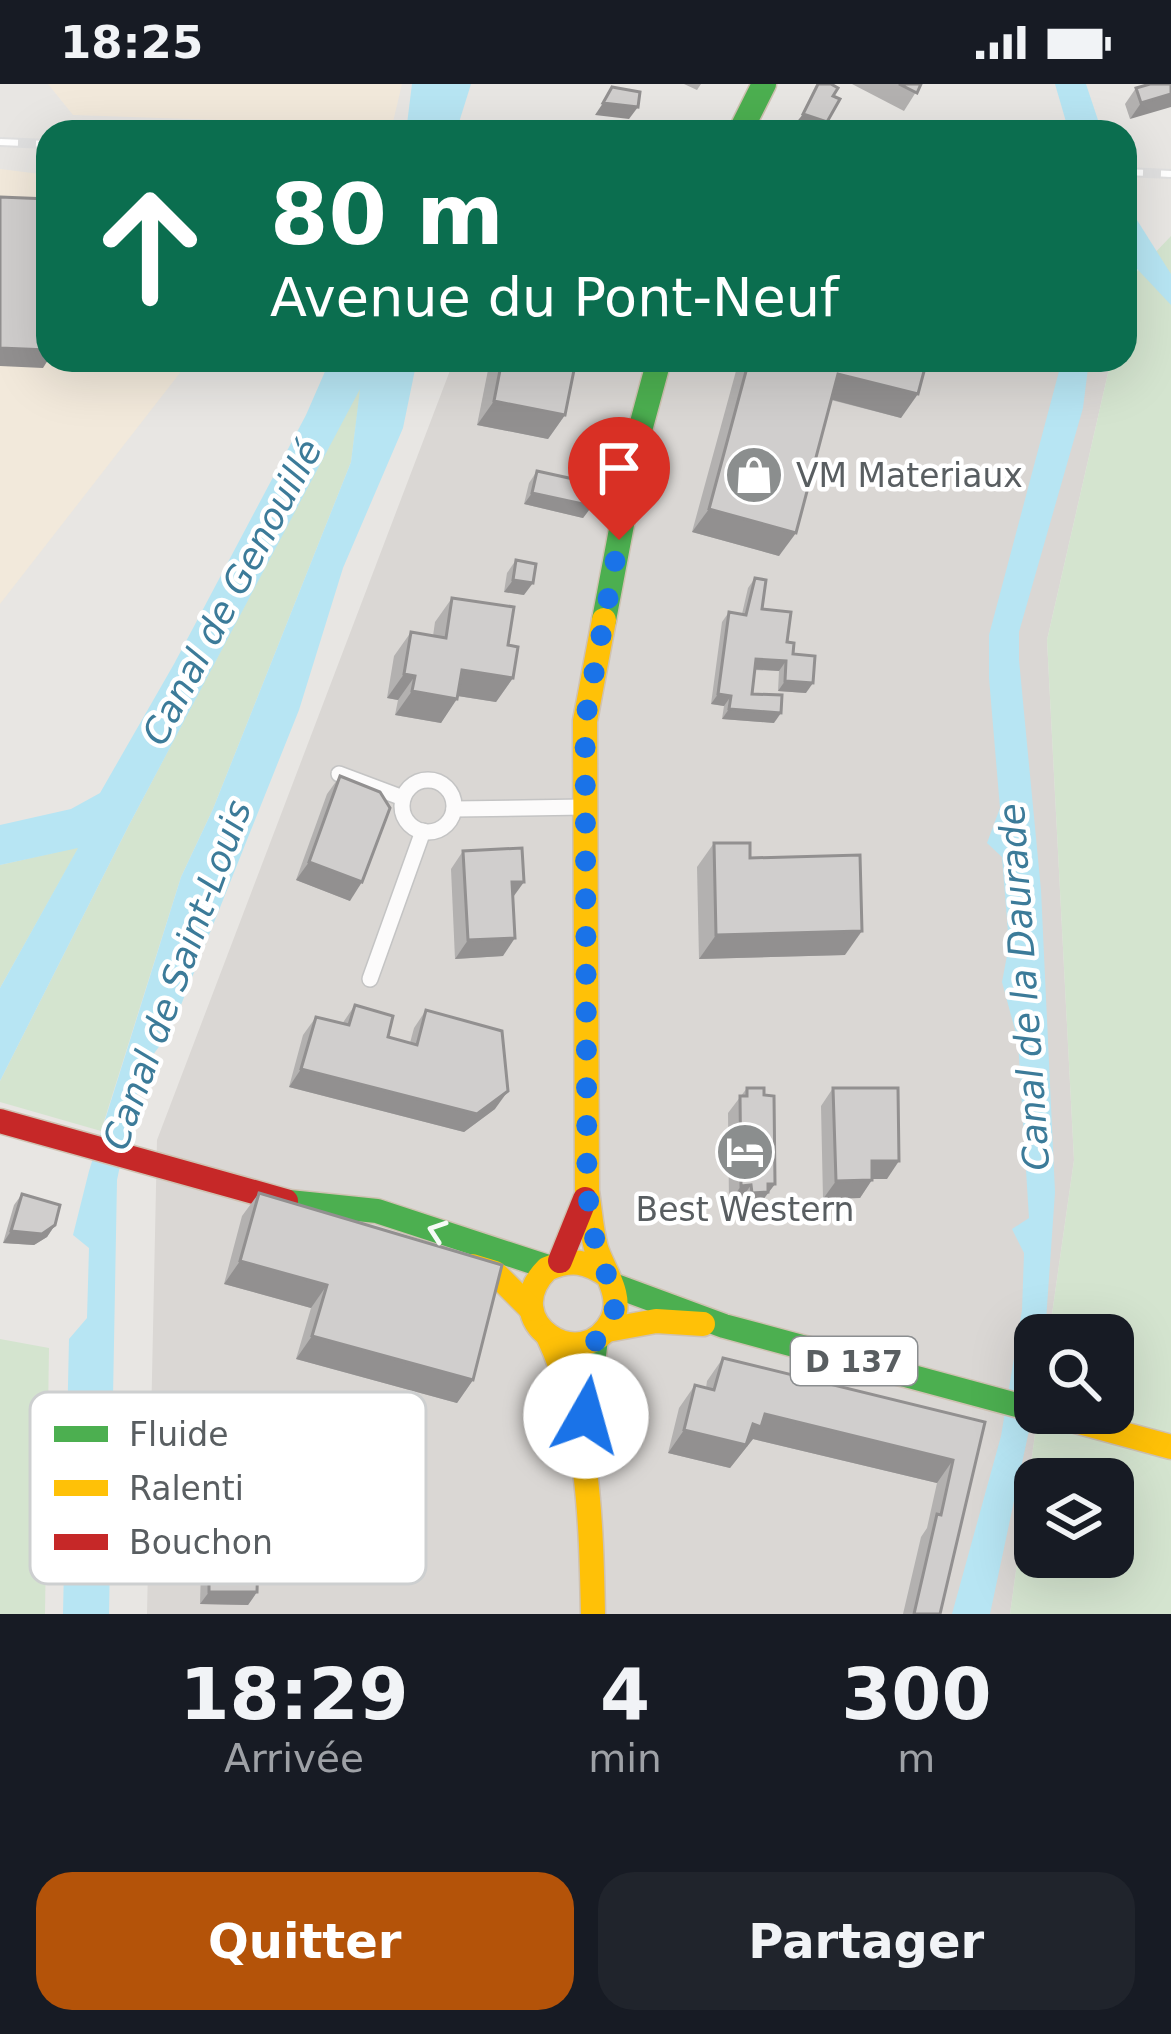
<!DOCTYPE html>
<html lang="fr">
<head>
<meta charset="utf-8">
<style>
  body { margin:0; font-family:"DejaVu Sans",sans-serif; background:#20242c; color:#f1f3f6; height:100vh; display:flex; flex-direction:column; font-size:45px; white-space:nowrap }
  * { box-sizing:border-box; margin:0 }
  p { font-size:39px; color:#9ea1a6 }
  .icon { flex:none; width:66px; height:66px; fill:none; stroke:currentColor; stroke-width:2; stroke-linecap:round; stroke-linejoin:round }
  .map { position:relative; height:1530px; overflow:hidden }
  .side { display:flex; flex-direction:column; background:#171b24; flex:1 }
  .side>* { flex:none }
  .guide { position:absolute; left:36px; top:36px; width:1101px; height:252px; border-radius:36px; box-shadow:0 12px 48px #0002; background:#0b6e4f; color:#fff; overflow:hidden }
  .fabs { position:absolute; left:1014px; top:1230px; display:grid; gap:24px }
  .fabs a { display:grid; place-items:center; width:120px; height:120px; border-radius:24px; background:#171b24; box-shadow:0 12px 48px #0002; font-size:60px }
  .pin { position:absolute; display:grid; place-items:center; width:102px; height:102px; color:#fff; margin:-123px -51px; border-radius:50% 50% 50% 0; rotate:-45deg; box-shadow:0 0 12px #0007 }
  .pin .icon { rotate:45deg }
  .me { position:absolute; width:132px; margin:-66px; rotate:7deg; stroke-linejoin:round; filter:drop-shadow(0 0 9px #0008) }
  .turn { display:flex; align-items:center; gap:42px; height:252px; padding:0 36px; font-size:54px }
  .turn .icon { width:156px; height:156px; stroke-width:2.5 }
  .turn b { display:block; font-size:84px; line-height:102px }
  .eta { display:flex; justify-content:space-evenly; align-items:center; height:204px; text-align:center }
  .eta b { font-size:72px; font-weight:600; line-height:84px }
  .button { display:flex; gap:24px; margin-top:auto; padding:24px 36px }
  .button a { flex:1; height:138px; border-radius:36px; background:#b45309; color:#fff; font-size:48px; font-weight:600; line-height:138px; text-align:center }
  .button a+a { background:#20242c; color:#f1f3f6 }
  .status { display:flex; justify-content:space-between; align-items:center; height:84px; padding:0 60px; background:#171b24; direction:ltr }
  .status svg { height:33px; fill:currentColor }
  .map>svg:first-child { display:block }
  .commercial { fill:#f2e9db }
  .industrial { fill:#dad7d4 }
  .green { fill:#d4e4cf; fill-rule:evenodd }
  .water { fill:#b7e5f3 }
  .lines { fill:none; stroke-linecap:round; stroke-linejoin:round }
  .street-casing { stroke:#c4c4c4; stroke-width:18 }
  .fast-casing { stroke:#cfc2b2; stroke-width:27 }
  .slow-casing { stroke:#cfc2b2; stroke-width:27 }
  .jam-casing { stroke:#cfc2b2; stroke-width:27 }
  .street { stroke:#fcfbfb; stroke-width:15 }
  .fast { stroke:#4caf50; stroke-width:24 }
  .slow { stroke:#ffc107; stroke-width:24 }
  .jam { stroke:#c62828; stroke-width:24 }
  .rail-casing { stroke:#e0e0e0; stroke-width:10 }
  .rail { stroke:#fff; stroke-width:6; stroke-dasharray:18; stroke-linecap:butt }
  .wall { fill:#b3b1b0 }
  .shaded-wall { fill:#929090 }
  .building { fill:#d0cecd; stroke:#929090; stroke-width:3 }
  .oneway { stroke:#f6fbf6 }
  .route { stroke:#1a73e8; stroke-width:21; stroke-dasharray:0 37.8 }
  .labels { text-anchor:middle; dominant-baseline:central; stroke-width:9; stroke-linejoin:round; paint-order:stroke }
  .shield { fill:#fff; stroke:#8b8e90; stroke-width:3 }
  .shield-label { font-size:30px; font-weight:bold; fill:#595e61 }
  .poi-label { font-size:33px; fill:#595e61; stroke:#fff; text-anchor:start }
  .water-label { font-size:36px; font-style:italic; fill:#3c7b99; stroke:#fff }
  .key { fill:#fff; stroke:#cdcfd0; stroke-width:3 }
  .key-label { font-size:33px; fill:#595e61 }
</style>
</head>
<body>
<div class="status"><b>18:25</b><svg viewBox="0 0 49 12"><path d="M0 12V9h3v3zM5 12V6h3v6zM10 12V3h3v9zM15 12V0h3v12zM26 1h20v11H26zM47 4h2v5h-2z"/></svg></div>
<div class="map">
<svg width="1171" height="1530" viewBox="0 0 1171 1530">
  <rect width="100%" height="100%" fill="#e8e6e3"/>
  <g class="commercial">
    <polygon points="48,0 402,0 392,42 73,31"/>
    <polygon points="0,85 48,91 48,276 190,276 0,520"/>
  </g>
  <polygon class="industrial" points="454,276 1111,276 1047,556 1074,1076 1049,1251 1035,1251 1038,1329 1010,1530 147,1530 157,1056"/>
  <g class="green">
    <path d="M 1171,152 L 1171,1530 L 1010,1530 L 1038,1329 L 1113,1329 L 1113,1251 L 1049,1251 L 1074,1076 L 1047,556 L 1111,276 L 1125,276 L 1125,215 L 1129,196 ZM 1035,1395 L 1113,1395 L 1113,1473 L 1035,1473 Z"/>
    <polygon points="361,301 351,378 213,725 181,793 101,1047 0,1018 0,997 129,741"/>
    <polygon points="79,763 0,904 0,781"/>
    <polygon points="0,1255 49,1264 45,1530 0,1530"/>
  </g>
  <g class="water">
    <polygon points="412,0 471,0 456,48 406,48"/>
    <polygon points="1055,0 1086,0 1102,48 1069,48"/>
    <polygon points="1125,117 1171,190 1171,221 1125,172"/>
    <polygon points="330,276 417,276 403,344 343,484 299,626 171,946 145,982 128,1044 117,1096 109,1530 63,1530 69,1255 87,1234 89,1164 73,1151 89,1087 181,793 213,725 351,378 360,305 129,741 0,997 0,904 78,764 0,781 0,741 71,725 100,709 174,580 306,331"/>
    <polygon points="1062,276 1089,276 1083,324 1019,548 1019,576 1041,806 1055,1108 1045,1251 1035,1251 1035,1318 990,1530 952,1530 1001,1352 1022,1226 1024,1169 1012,1145 1029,1134 1018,957 1002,898 1009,861 1002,773 987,759 1000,724 989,594 989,551"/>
  </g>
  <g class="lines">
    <g class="street-casing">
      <g id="street">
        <polyline points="339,690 403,714"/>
        <circle cx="428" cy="722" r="26"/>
        <polyline points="454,725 585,723"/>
        <polyline points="370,895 423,747"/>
      </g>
    </g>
    <g class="fast-casing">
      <g id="fast">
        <polyline points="740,48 764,0"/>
        <polyline points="604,536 639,350 659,276"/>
        <polyline points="289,1118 377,1127 548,1183"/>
        <polyline points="613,1201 724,1242 1035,1326"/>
        <polyline points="585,1342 596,1255"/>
      </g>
    </g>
    <g class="slow-casing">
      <g id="slow">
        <path d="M 604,536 L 585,637 L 587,1107 C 590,1126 591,1145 596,1164 C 603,1186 624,1212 612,1236 C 583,1294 495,1237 547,1185 C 571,1174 587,1177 608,1192"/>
        <polyline points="472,1182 495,1189 531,1225"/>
        <polyline points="607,1246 656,1237 703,1240"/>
        <path d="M 548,1252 C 589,1340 591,1435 593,1530"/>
        <polyline points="1046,1329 1171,1363"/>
      </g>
    </g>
    <g class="jam-casing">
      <g id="jam">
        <polyline points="0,1037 286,1117"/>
        <polyline points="560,1177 585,1115"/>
      </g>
    </g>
    <use href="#street" class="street"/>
    <use href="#fast" class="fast"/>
    <use href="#slow" class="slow"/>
    <use href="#jam" class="jam"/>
    <g class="rail-casing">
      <g id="rail">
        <polyline points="0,58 48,60"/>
        <polyline points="1125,88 1171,90"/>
      </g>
    </g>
    <use href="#rail" class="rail"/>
  </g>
  <g class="wall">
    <polygon points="684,0 701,0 697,6"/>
    <polygon points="852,0 921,0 904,27"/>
    <polygon points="1171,0 1130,35 1125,20 1136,4"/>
    <polygon points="490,276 576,276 565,331 548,355 477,341"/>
    <polygon points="739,276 927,276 901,334 831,316 779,472 692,448"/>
    <polygon points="537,387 592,422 583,434 524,420 529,399"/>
    <polygon points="516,476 524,511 504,508 507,489"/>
    <polygon points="755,494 762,525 787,558 806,609 778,607 779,587 755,586 752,610 774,639 722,635 724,622 711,620 722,538 729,528 742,530 748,504"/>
    <polygon points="452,514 508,561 513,594 496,618 458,612 441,639 395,631 398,616 387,614 394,572 411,548 433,552 435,538"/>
    <polygon points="340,692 350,817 296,796 327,710"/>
    <polygon points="714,759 750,774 845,871 699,875 697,783"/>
    <polygon points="463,767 513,813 503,872 455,875 451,785"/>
    <polygon points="355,921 388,953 410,959 414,944 426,926 495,1025 464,1048 289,1003 303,951 316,933 342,940"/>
    <polygon points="747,1004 775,1100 756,1125 740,1126 739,1118 729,1119 728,1029"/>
    <polygon points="833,1004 887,1095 872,1095 860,1114 823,1115 821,1022"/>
    <polygon points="259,1109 473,1296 457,1319 296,1275 311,1224 224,1200 242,1132"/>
    <polygon points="22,1110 55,1141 47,1153 34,1161 3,1159 14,1121"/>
    <polygon points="723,1274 985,1338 940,1530 903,1530 921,1453 927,1444 937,1399 753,1355 730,1384 668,1369 679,1324 695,1301 706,1304 707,1297"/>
    <polygon points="209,1472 257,1508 248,1521 200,1520 201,1484"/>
  </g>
  <g class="shaded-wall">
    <polygon points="1171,10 1171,23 1130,35 1141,19"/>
    <polygon points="603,19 638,23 629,35 595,31"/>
    <polygon points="803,30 827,38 820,48 795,40"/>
    <polygon points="0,264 48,266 48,276 43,284 0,282"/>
    <polygon points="838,290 918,310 901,334 822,313"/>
    <polygon points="494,317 565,331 548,355 477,341"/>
    <polygon points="532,409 592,422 583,434 524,420"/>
    <polygon points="709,425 796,449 779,472 692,448"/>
    <polygon points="513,496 533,499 524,511 504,508"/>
    <polygon points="756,575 786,577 779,587 749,585"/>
    <polygon points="462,586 513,594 496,618 445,610"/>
    <polygon points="404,590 415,592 398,616 387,614"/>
    <polygon points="785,597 813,599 806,609 778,607"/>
    <polygon points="412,607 457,615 441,639 395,631"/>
    <polygon points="718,610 731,612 724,622 711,620"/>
    <polygon points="729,625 781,629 774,639 722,635"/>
    <polygon points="309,778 362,798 350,817 296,796"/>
    <polygon points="512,798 524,798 511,816"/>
    <polygon points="862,847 845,871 699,875 716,851"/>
    <polygon points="515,854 503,872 455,875 468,856"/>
    <polygon points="301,985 508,1007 495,1025 464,1048 289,1003"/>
    <polygon points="872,1077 899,1077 887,1095 859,1095"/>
    <polygon points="872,1096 860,1114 823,1115 836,1097"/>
    <polygon points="768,1100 775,1100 756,1125 740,1126 752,1109"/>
    <polygon points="751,1101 739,1118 729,1119 741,1102"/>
    <polygon points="55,1141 47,1153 34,1161 3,1159 11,1147"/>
    <polygon points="240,1177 327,1201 311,1224 224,1200"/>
    <polygon points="312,1252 473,1296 457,1319 296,1275"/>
    <polygon points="765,1330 953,1376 937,1399 753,1355 730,1384 668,1369 684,1346 753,1340"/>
    <polygon points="209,1508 257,1508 248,1521 200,1520"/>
  </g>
  <g class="building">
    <polygon points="818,0 831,0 838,4 833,12 840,15 827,38 803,30"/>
    <polygon points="899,0 921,0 917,9"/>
    <polygon points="1150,0 1171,0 1171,10 1141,19 1136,4"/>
    <polygon points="612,3 640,8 638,23 603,19"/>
    <polygon points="0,113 48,115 48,266 0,264"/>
    <polygon points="502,276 576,276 565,331 494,317"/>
    <polygon points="749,276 927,276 918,310 838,290 796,449 709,425"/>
    <polygon points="537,387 596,400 592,422 532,409"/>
    <polygon points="516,476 536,480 533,499 513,496"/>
    <polygon points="755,494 766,496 762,525 791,528 787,558 794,559 793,570 815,572 813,599 785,597 786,577 756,575 752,610 782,611 781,629 729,625 731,612 718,610 729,528 746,531"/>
    <polygon points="452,514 514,523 508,561 518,563 513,594 462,586 457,615 412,607 415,592 404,590 411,548 446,554"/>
    <polygon points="340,692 380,708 390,724 362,798 309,778"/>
    <polygon points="714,759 750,759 750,774 860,771 862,847 716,851"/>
    <polygon points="522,764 524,798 512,798 515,854 468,856 463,767"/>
    <polygon points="355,921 393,932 388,953 417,961 426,926 502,947 508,1007 477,1030 301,985 316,933 349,941"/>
    <polygon points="747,1004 764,1004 764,1011 774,1012 775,1100 768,1100 768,1108 752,1109 751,1101 741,1102 740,1012 747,1012"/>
    <polygon points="833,1004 898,1004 899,1077 872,1077 872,1096 836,1097"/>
    <polygon points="259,1109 502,1181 473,1296 312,1252 327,1201 240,1177"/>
    <polygon points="22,1110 60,1121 55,1141 42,1150 11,1147"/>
    <polygon points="723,1274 985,1338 940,1530 914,1530 937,1430 941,1431 953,1376 765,1330 761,1343 753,1340 746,1361 684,1346 695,1301 714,1306"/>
    <polygon points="209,1472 258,1472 257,1508 209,1508"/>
  </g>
  <defs><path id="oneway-chevron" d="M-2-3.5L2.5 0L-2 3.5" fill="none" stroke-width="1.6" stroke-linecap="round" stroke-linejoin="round" transform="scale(3)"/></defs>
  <use class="oneway" href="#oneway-chevron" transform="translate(437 1147) rotate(-161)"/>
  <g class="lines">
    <polyline class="route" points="586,1332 596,1255 613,1235 616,1212 597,1169 587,1107 585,637 619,456"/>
  </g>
  <defs>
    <g id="shop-disc" transform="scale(3)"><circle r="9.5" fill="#8b8e8e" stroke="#fff"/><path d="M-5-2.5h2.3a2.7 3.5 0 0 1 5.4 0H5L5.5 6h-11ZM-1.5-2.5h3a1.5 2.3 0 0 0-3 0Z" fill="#fff"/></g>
    <g id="hotel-disc" transform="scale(3)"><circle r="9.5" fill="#8b8e8e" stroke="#fff"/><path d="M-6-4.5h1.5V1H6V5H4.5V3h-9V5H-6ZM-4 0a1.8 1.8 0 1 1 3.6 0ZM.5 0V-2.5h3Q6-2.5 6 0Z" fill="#fff"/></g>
  </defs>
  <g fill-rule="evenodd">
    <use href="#shop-disc" x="754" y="391"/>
    <use href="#hotel-disc" x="745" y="1068"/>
  </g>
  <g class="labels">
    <rect class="shield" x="791" y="1253" width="126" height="48" rx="9"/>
    <g class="shield-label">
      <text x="854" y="1277">D 137</text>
    </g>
    <g class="poi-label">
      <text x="796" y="391">VM Materiaux</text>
      <text x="745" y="1125" text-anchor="middle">Best Western</text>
    </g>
    <g class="water-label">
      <text transform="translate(232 508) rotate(-62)">Canal de Genouillé</text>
      <text transform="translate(177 891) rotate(-70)">Canal de Saint-Louis</text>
      <text transform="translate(1024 903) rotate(-94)">Canal de la Daurade</text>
    </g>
  </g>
  <rect x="30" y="1308" width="396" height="192" rx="18" class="key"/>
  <rect x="54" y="1342" width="54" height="16" fill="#4caf50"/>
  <rect x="54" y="1396" width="54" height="16" fill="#ffc107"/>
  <rect x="54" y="1450" width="54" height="16" fill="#c62828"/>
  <g class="key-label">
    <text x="129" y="1362">Fluide</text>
    <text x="129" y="1416">Ralenti</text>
    <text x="129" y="1470">Bouchon</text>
  </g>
</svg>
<div class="fabs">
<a><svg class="icon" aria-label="search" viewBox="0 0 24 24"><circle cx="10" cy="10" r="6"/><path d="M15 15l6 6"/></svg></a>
<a><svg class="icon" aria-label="layers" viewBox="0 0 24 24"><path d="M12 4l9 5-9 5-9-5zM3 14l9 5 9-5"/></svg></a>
</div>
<div class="pin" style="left:619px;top:456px;background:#d93025"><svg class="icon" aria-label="arrive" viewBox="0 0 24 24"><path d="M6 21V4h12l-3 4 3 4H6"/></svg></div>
<svg class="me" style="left:586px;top:1332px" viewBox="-20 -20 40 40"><circle r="19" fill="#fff"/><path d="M0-13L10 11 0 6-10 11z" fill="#1a73e8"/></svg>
<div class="guide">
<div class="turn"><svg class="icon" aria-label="ahead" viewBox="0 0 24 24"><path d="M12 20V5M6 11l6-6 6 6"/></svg><div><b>80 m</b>Avenue du Pont-Neuf</div></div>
</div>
</div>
<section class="side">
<div class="eta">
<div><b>18:29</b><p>Arrivée</p></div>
<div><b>4</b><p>min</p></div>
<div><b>300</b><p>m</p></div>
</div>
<div class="button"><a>Quitter</a><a>Partager</a></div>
</section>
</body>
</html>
